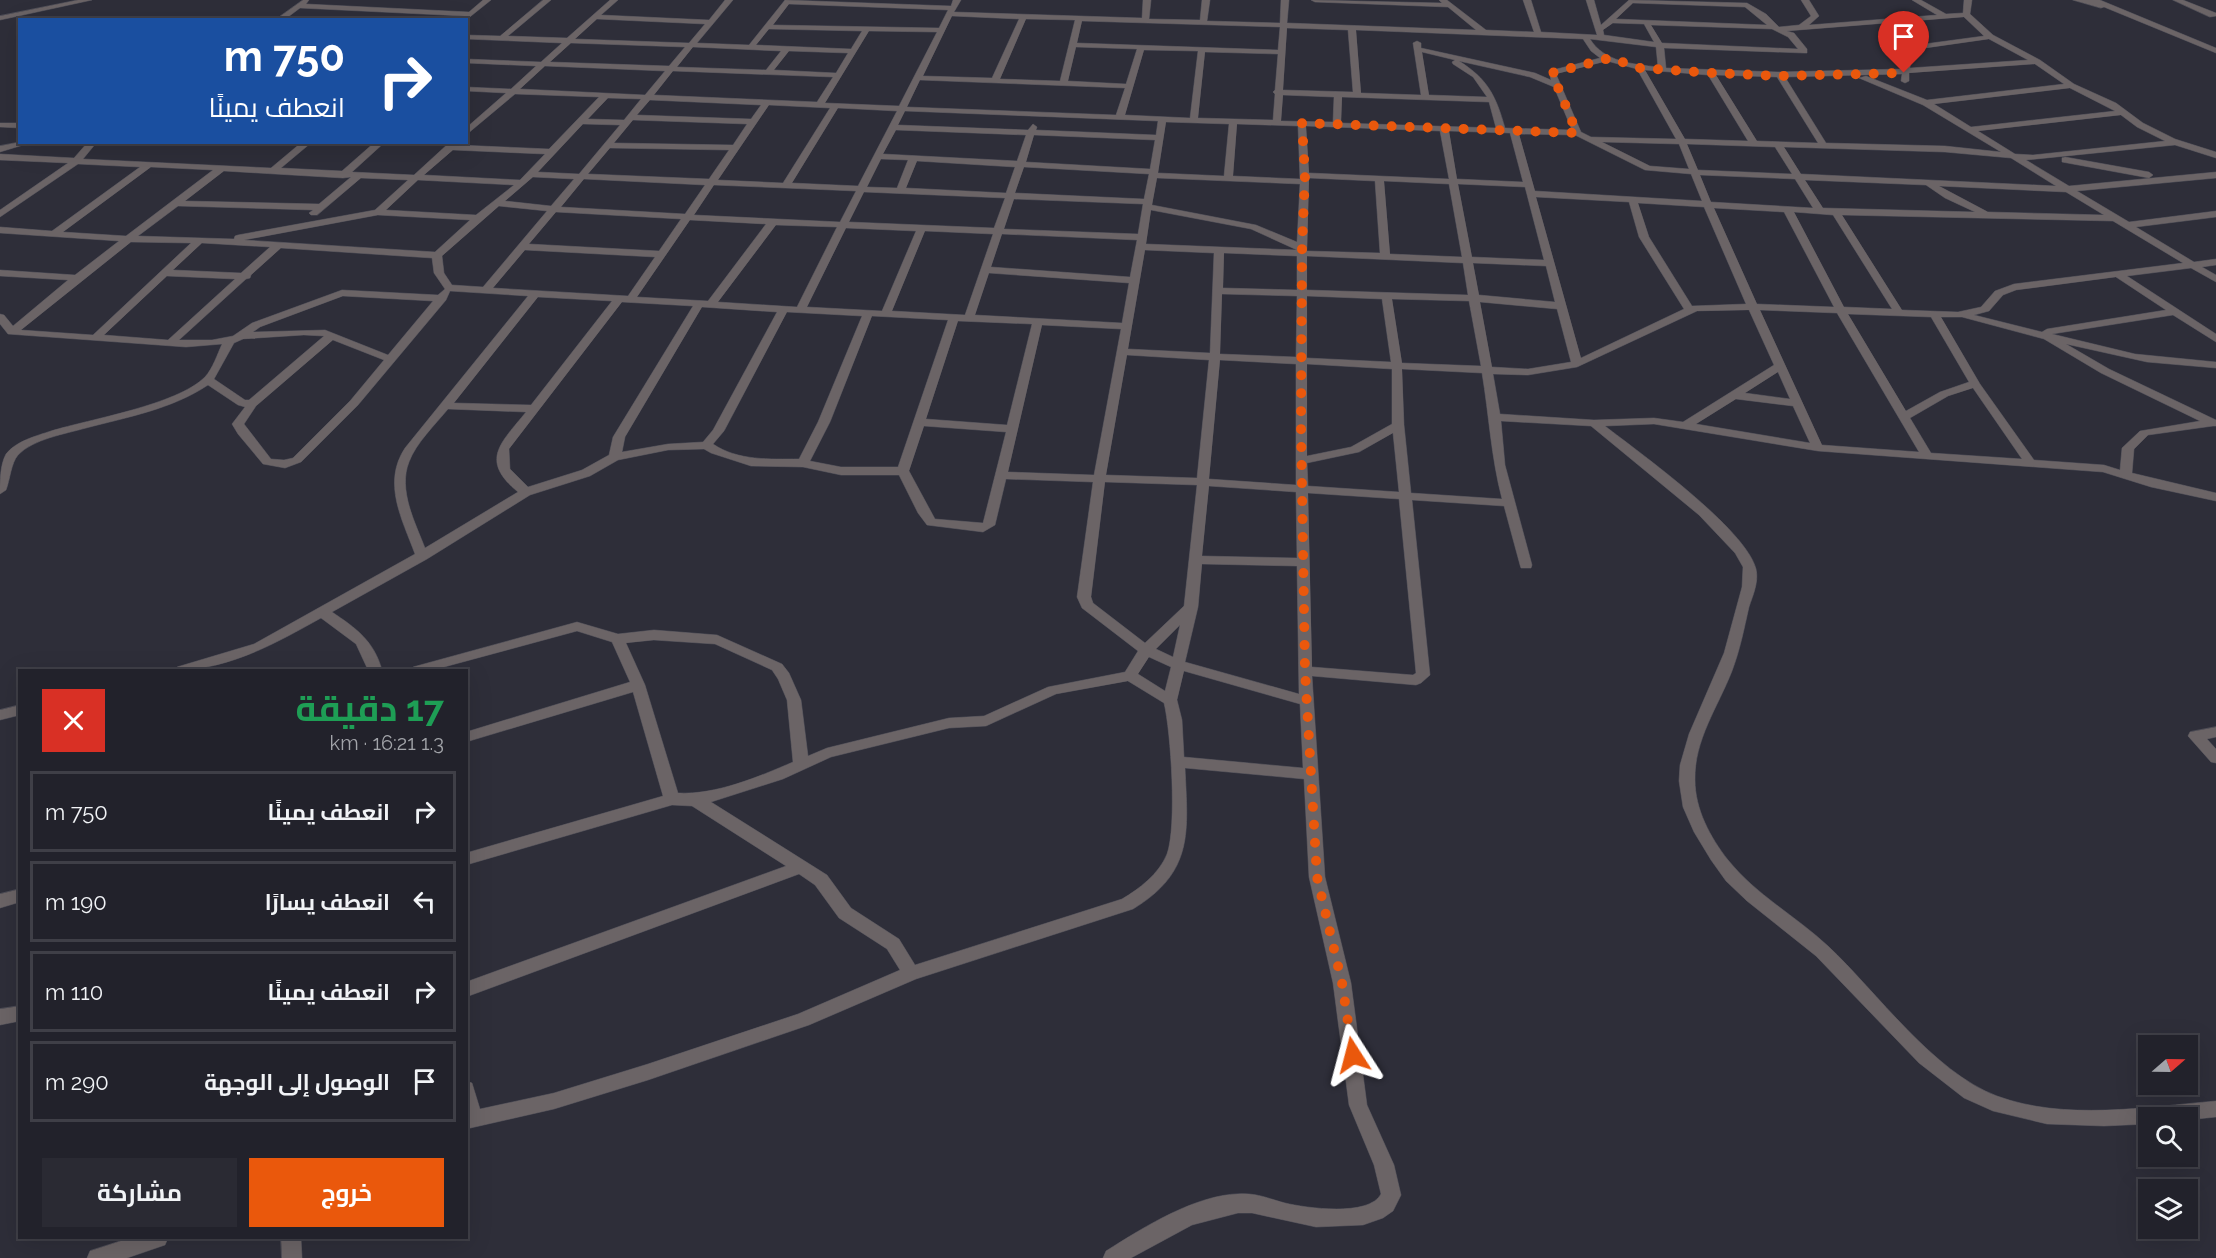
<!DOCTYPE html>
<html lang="ar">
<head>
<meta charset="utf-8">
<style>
  body { margin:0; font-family:Raleway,Cairo,sans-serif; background:#2a2a33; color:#f1f3f6; direction:rtl; height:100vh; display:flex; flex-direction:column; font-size:22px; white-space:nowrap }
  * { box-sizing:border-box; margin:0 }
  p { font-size:20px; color:#a2a4a9 }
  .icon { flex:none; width:33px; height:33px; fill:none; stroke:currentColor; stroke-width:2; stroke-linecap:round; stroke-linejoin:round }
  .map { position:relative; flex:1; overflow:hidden; direction:ltr }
  .details { position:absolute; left:18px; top:669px; width:450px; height:570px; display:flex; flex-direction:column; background:#22222b; border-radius:0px; box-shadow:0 6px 24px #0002,0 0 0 2px #3f3f47; direction:rtl }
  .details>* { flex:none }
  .banner { position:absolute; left:18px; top:18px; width:450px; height:126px; border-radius:0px; box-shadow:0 6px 24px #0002,0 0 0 2px #3f3f47; direction:rtl; background:#1a4fa0; color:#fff; overflow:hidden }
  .needle { width:39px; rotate:70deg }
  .tools { position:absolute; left:2138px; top:1035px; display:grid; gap:12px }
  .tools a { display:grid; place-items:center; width:60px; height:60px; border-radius:0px; background:#22222b; box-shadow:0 6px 24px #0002,0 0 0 2px #3f3f47; font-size:30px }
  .pin { position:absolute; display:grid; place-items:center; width:51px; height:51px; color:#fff; margin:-62px -26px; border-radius:50% 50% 50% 0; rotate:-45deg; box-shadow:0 0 6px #0007 }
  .pin .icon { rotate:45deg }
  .me { position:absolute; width:66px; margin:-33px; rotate:351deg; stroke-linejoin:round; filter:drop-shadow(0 0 4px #0008) }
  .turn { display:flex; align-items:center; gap:21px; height:126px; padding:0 24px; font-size:27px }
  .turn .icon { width:78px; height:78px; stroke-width:2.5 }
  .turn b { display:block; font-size:42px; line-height:51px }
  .round { display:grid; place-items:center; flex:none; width:63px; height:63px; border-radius:0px; background:#2a2a33 }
  .summary { display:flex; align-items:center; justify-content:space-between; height:102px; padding:0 24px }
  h1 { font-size:36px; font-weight:700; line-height:45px; color:#1e9e55 }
  .cta { display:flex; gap:12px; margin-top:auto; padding:12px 24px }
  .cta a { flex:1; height:69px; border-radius:0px; background:#ea580c; color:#fff; font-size:24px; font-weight:700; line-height:69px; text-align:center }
  .cta a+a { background:#2a2a33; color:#f1f3f6 }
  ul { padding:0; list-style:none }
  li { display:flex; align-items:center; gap:18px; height:81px; margin:0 12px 9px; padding:0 12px; border:3px solid #3f3f47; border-radius:0px }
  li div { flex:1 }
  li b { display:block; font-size:22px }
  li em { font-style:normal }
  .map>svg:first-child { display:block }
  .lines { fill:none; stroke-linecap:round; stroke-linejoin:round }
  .minor-casing { stroke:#4c4c56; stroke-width:1 }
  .minor { fill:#6b6466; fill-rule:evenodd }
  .route { stroke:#ea580c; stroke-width:10; stroke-dasharray:0 18 }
</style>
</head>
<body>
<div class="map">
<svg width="2216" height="1258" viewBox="0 0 2216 1258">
  <rect width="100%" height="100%" fill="#2e2e39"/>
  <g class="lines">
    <g class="minor-casing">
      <g id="minor">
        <polygon points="78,0 92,0 0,20 0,16"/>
        <polygon points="303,0 309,0 306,4 469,12 483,0 491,0 466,20 462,18 464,16 300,8 284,20 275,20"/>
        <path d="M 543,0 L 551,0 L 508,36 L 567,38 L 610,0 L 618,0 L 601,15 L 709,20 L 725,0 L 733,0 L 697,43 L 749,45 L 785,0 L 951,6 L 953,0 L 961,0 L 954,12 L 1142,18 L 1143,0 L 1151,0 L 1149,19 L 1200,20 L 1202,0 L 1210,0 L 1207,21 L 1280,23 L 1281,0 L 1289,0 L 1287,23 L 1476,30 L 1448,7 L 1315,2 L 1311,0 L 1442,3 L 1439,0 L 1447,0 L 1486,30 L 1534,32 L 1523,0 L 1531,0 L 1541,32 L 1597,35 L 1586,0 L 1594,0 L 1601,25 L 1629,0 L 1747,3 L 1766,14 L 1779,27 L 1799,25 L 1811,16 L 1801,0 L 1809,0 L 1819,16 L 1809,25 L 1937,15 L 1912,0 L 1921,0 L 1946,14 L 1963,13 L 1964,0 L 1972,0 L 1970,14 L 1993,35 L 2040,60 L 2074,84 L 2116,103 L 2143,123 L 2175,139 L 2216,152 L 2216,158 L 2175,145 L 2026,160 L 2069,186 L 2216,172 L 2216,178 L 2077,191 L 2129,222 L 2216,211 L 2216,217 L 2136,227 L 2194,262 L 2216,259 L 2216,265 L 2202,267 L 2216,275 L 2216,282 L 2191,268 L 2127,276 L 2216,334 L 2216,342 L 2173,315 L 2052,334 L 2135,354 L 2216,362 L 2216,368 L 2147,362 L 2066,344 L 2109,369 L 2216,420 L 2216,426 L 2213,426 L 2148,435 L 2134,449 L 2132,473 L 2216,493 L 2216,501 L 2151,487 L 2103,472 L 1818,451 L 1654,424 L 1605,426 C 1640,453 1746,529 1756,569 C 1759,582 1753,595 1749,607 C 1744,629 1740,650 1732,671 C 1718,707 1694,740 1695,780 C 1695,809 1710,837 1728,860 C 1756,895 1796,916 1828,946 C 1877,992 1933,1072 1997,1096 C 2065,1121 2145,1107 2216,1101 L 2216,1117 L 2187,1120 L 2187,1118 L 2148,1118 L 2148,1124 L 2104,1126 L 2047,1124 L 1993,1111 L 1964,1098 L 1919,1063 L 1816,956 L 1747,901 L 1726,881 L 1711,860 L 1694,832 L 1683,807 L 1679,781 L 1680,765 L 1689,734 L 1724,653 L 1742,587 L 1743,567 L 1735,553 L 1699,515 L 1591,426 L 1501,421 L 1505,465 L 1532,565 L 1531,568 L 1521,568 L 1520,565 L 1504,506 L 1412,500 L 1430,675 L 1421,683 L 1416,685 L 1312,676 L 1325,877 L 1351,983 L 1367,1105 L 1394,1165 L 1401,1195 L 1393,1211 L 1383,1218 L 1363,1225 L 1316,1227 L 1252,1213 L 1238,1213 L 1192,1225 L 1131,1258 L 1103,1258 L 1106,1251 C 1144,1227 1202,1190 1249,1194 C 1262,1195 1273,1200 1285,1203 C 1306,1208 1369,1217 1381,1194 L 1374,1165 L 1349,1105 L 1333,983 L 1309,877 L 1304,779 L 1185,768 C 1188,832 1194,872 1133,909 L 916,979 L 809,1025 L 648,1080 L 554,1109 L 466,1129 L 466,1081 L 472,1083 L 480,1109 L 554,1093 L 648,1064 L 798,1014 L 900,970 L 887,949 L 839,918 L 815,885 L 799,874 L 466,997 L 466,982 L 786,866 L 692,806 L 672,805 L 466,865 L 466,853 L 663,796 L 633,692 L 466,742 L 466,732 L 630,682 L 612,642 L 577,631 L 433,670 L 411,670 L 413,667 L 577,622 L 618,634 L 654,630 L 717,635 L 782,664 L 789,673 L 801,700 L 808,756 L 827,748 L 949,718 L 984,716 L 1048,687 L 1125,672 L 1138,651 L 1082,608 L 1077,597 L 1093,482 L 1006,479 L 995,525 L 983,532 L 927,525 L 918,513 L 899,475 L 841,475 L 803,467 L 751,466 L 711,453 L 704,449 L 668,450 L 618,460 L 590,476 L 530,495 L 427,559 L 332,612 C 356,628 374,641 382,670 L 368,670 L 356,644 L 321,618 C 276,643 229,670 175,670 L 177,667 L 254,644 L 415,554 C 402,519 382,483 405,448 L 528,296 L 450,291 L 446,300 L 358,405 L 301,462 L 285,468 L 263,464 L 238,434 L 232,424 L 245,407 L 238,405 L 208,385 C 172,409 128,417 86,428 C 65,434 33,439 18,455 C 11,463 10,480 6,490 L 0,494 C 0,481 0,465 6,454 C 16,441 36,436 51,431 C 90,419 177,405 205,377 C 213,368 217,355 222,344 L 186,347 L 8,334 L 0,324 L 0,314 L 4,315 L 13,326 L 68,280 L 0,276 L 0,270 L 75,275 L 119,241 L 0,233 L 0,227 L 52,231 L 140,167 L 78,164 L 0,217 L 0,210 L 68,163 L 0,160 L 0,154 L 74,158 L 88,142 L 97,142 L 83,159 L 271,168 L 302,142 L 312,142 L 281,168 L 342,171 L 375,142 L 385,142 L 352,172 L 414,175 L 450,142 L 460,142 L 458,145 L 549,149 L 599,97 L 515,94 L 466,135 L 466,128 L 506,93 L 466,91 L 466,87 L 511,89 L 536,66 L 466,63 L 466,59 L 541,62 L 562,43 L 466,39 L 466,35 L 500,36 ZM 1633,3 L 1745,7 L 1767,25 L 1616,19 ZM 789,4 L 948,10 L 939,28 L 773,25 ZM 952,16 L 1019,19 L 992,78 L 923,76 ZM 1964,17 L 1984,36 L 1917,45 L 1903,55 L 1902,69 L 1778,72 L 1666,68 L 1664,48 L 1804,53 L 1807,53 L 1807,49 L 1794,33 L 1787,31 ZM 597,19 L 705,24 L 689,43 L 575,39 ZM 1026,19 L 1075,20 L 1060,81 L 1000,79 ZM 1082,21 L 1280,27 L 1278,50 L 1077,43 ZM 1613,23 L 1644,24 L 1654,42 L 1604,35 L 1603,30 ZM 1651,25 L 1772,29 L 1788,37 L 1798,49 L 1662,43 ZM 1287,28 L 1348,30 L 1353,92 L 1283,90 ZM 769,29 L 862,31 L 851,49 L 756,45 ZM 1356,30 L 1583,39 L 1591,51 L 1600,58 L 1549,71 L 1551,80 L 1535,73 L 1421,48 L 1421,43 L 1417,41 L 1413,43 L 1421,95 L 1361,93 ZM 869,31 L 937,32 L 899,106 L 825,103 ZM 1590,39 L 1656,47 L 1658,67 C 1633,64 1604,62 1590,39 ZM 1989,39 L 2028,60 L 1910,68 L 1911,56 L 1919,49 ZM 571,43 L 685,47 L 669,66 L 550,62 ZM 693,47 L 781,51 L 766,70 L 677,67 ZM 1076,47 L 1137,49 L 1126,84 L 1068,81 ZM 1144,50 L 1198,51 L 1190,118 L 1125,115 ZM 789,51 L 848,53 L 836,73 L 774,70 ZM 1205,52 L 1278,54 L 1275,90 L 1273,92 L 1275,94 L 1273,120 L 1198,118 ZM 1422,52 L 1455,60 L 1452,62 L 1453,64 L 1473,77 L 1487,97 L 1429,95 ZM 1459,61 L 1530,77 L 1554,87 L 1572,130 L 1505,128 C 1496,96 1488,79 1459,61 ZM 1607,61 L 1637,69 L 1676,139 L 1591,137 L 1581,132 L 1556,74 ZM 2035,64 L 2064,84 L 1927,100 L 1866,76 L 1859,78 L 1923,105 L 2001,152 L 1945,146 L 1826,143 L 1785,77 L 1902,74 L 1901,81 L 1905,83 L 1909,81 L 1909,73 ZM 545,66 L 665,71 L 645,95 L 520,89 ZM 1645,70 L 1708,75 L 1748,141 L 1685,139 ZM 673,71 L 833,77 L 817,102 L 654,95 ZM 1716,75 L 1777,77 L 1818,143 L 1757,141 ZM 920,80 L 1125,88 L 1116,115 L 907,107 ZM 2070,88 L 2115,111 L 1971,127 L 1934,104 ZM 1283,95 L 1334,97 L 1333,122 L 1281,121 ZM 1342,97 L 1489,102 L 1496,128 L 1341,123 ZM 608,98 L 641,99 L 624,120 L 588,119 ZM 650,100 L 761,105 L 751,119 L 637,115 ZM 769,105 L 830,108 L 783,183 L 718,180 ZM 838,108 L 897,111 L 858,186 L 792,183 ZM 905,111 L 1158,121 L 1156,135 L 1036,130 L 1037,127 L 1033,124 L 1028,130 L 898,125 ZM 2121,115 L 2137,127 L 2165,141 L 2033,155 L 2015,154 L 1978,131 ZM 633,120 L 747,124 L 733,145 L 614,143 ZM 1166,122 L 1229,124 L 1224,176 L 1158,173 ZM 583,124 L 620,125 L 579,174 L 538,172 ZM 1237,124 L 1298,126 L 1300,179 L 1233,176 ZM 1306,126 L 1440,131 L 1449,179 L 1309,173 ZM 896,130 L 1026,135 L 1017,161 L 883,154 ZM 1449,131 L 1510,133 L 1523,182 L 1457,179 ZM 1519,134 L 1575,135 L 1645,170 L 1691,174 L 1702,201 L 1535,191 ZM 1034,135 L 1155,140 L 1150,169 L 1026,162 ZM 1602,142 L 1679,144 L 1689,169 L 1650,166 ZM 1687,144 L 1775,147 L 1792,174 L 1698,170 ZM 1784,147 L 1945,152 L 2011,158 L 2056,186 L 1801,174 ZM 610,148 L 729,150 L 709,179 L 588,174 ZM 453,150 L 545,154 L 520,180 L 424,175 ZM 881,159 L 908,160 L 897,188 L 867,187 ZM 917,161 L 1015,167 L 1006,193 L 906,188 ZM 151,167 L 213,170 L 126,236 L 63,232 ZM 1024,167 L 1149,174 L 1144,199 L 1015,193 ZM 224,171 L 343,178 L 351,177 L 319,204 L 185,201 ZM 1700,175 L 1795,179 L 1813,208 L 1711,202 ZM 533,177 L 574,179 L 551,206 L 505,201 ZM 361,178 L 408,180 L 375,210 L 238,235 L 235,236 L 234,239 L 138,236 L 178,206 L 313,210 L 309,213 L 311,215 L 317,215 ZM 1157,178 L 1300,184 L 1297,242 L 1256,225 L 1152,205 ZM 1309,178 L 1375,181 L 1380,253 L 1307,251 ZM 584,179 L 705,185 L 685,214 L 561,207 ZM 418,180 L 514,185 L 476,215 L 386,210 ZM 1805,180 L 1926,185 L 1945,198 L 1975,212 L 1823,208 ZM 1384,181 L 1449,184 L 1462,257 L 1390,254 ZM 1458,184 L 1525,187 L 1544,260 L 1472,257 ZM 714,185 L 856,191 L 840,222 L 694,215 ZM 1939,186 L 2066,192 L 2104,215 L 1988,212 ZM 864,192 L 1005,198 L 994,228 L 849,222 ZM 1536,197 L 1629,202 L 1639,237 L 1684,309 L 1581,358 ZM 1014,199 L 1143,204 L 1138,234 L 1004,229 ZM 1638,203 L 1704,207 L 1746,304 L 1692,306 L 1649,237 ZM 499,206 L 547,211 L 483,287 L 452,285 L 444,273 L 442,256 ZM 1714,208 L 1784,212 L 1834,307 L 1757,304 ZM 1151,210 L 1251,229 L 1297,250 L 1146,244 ZM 556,212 L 681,219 L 659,251 L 529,244 ZM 1794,212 L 1833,215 L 1892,309 L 1844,307 ZM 378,215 L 470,220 L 435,252 L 244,240 ZM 1842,215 L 2113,221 L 2183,263 L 2014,284 L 1995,291 L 1981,307 L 1958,312 L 1902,310 ZM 690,220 L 766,224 L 708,301 L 637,297 ZM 776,225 L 837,227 L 797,307 L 718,302 ZM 846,228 L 916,231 L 882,311 L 807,307 ZM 925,231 L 993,234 L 965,315 L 892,311 ZM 1002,234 L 1137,240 L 1130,277 L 991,267 ZM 131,242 L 191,243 L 93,335 L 21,330 ZM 202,243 L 270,247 L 241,273 L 173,270 ZM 281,248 L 432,258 L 434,273 L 445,289 L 438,295 L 342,290 L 252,323 L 233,336 L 212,340 L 179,340 L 246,279 L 250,278 L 251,275 ZM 525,250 L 655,257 L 628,296 L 493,288 ZM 1145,250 L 1214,253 L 1210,353 L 1128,349 ZM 1224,253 L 1297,256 L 1297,290 L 1223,288 ZM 1307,256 L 1463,263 L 1468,295 L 1307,290 ZM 1473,263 L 1546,266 L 1555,302 L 1479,295 ZM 989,273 L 1129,283 L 1122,323 L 975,315 ZM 167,276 L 235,279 L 168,340 L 104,335 ZM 2116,277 L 2166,310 L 2047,329 L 2042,332 L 1974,315 L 1989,311 L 2003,295 L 2016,290 ZM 1222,294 L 1297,296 L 1296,357 L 1220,354 ZM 343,296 L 433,301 L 388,355 L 325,330 L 253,332 L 260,327 ZM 1307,296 L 1382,299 L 1391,362 L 1307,358 ZM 538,297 L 612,301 L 531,405 L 454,403 ZM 1392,299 L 1469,301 L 1481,366 L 1402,363 ZM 622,302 L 693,306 L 613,437 L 609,455 L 582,470 L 528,487 L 510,469 L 509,449 ZM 1480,302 L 1557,309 L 1571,362 L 1528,369 L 1492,367 ZM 702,307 L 777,312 L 713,430 L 703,442 L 668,444 L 622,452 L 625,437 ZM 1749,310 L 1774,365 L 1683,422 L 1654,418 L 1594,420 L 1500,414 L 1493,374 L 1528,375 L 1577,367 L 1697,311 ZM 1760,310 L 1837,313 L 1919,452 L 1822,445 ZM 787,312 L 862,316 L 818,422 L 799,459 C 770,459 738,461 713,444 L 724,431 ZM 1848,314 L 1931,317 L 1969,382 L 1940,392 L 1906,411 ZM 872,316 L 948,320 L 898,467 L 841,467 L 810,461 L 830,422 ZM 1941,317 L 1962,317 L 2044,339 L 2101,373 L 2200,421 L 2140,431 L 2122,448 L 2120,470 L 2104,465 L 2034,460 L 1980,384 ZM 958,321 L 1032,324 L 1007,425 L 926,419 ZM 1042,325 L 1121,329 L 1094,475 L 1008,472 ZM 304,335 L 324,336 L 249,400 L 245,400 L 214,379 L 234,343 L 243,339 ZM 333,340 L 384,360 L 350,401 L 293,458 L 284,460 L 271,459 L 244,424 L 256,406 ZM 1127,355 L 1209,360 L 1197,478 L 1106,475 ZM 1220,360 L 1296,364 L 1296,485 L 1209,479 ZM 1307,364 L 1392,369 L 1392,424 L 1351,447 L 1307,456 ZM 1402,369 L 1482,373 C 1489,415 1491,457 1502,499 L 1411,493 L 1404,425 ZM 1778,372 L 1790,399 L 1745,393 ZM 1973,388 L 2022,459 L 1931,453 L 1910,418 L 1948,396 ZM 1736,399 L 1793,406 L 1810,443 L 1696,424 ZM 448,409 L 526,412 C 501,443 479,460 518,492 L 425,548 C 415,522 398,490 409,462 C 416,443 435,425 448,409 ZM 924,426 L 1006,432 L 983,523 L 935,519 L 909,471 ZM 1393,433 L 1399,492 L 1308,486 L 1307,463 L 1359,452 ZM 1105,482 L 1197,485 L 1184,606 L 1145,643 L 1093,603 L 1091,597 ZM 1209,486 L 1296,492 L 1297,558 L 1202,556 ZM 1308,493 L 1399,499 L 1416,673 L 1413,675 L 1312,667 ZM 1202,564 L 1297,566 L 1299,694 L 1185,662 L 1198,607 ZM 1180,625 L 1173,657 L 1156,649 ZM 654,640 L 715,644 L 772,670 L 778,679 L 787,700 L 793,762 C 758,777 716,795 678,793 L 645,685 L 626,643 ZM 1149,657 L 1171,667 L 1165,691 L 1138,674 ZM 1184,671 L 1300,704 L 1303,768 L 1184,757 L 1182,720 L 1177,700 ZM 1128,681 L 1164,703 C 1171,732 1177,827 1167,854 C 1159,874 1139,889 1122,899 L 915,965 L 899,939 L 851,908 L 827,875 L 711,802 L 783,779 L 831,757 L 949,728 L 986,726 L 1056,694 Z"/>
        <polygon points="2073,0 2100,0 2216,48 2216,53 2104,7 2101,8"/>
        <polygon points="2173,0 2183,0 2216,13 2216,16 2210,17"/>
        <polygon points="0,123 20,123 20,128 0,127"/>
        <polygon points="20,142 33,142 0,152 0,146"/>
        <polygon points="2065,157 2149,172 2153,175 2149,178 2062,162 2062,158"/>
        <polygon points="20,705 20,715 0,720 0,710"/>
        <polygon points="2216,727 2216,737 2207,739 2216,749 2216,763 2211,762 2188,736 2190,732"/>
        <polygon points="20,889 20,902 0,908 0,894"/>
        <polygon points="20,1006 20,1021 0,1025 0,1009"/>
        <polygon points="130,1238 168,1238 165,1245 127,1258 87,1258 90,1251"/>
        <polygon points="281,1238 301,1238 302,1258 282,1258"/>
      </g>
    </g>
    <use href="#minor" class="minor"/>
  </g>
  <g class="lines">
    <polyline class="route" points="1353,1055 1342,983 1317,877 1305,671 1301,427 1302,247 1305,175 1302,123 1577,133 1552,73 1610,58 1640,68 1711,73 1780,76 1904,73"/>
  </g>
</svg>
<div class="tools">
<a><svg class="needle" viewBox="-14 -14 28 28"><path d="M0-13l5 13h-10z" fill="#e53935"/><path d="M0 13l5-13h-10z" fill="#a2a4a9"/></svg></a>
<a><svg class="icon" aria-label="search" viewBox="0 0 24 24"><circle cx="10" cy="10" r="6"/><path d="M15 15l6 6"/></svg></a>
<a><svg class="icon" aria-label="layers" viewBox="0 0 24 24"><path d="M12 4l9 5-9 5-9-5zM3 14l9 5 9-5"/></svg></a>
</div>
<div class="pin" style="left:1904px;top:73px;background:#d93025"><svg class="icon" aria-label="arrive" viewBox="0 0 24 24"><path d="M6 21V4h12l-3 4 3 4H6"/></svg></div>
<svg class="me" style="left:1353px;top:1055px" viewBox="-20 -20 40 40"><path d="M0-17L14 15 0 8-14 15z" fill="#ea580c" stroke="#fff" stroke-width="4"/></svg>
<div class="banner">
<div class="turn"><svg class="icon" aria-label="right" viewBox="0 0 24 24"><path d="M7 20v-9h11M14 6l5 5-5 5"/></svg><div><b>750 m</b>انعطف يمينًا</div></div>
</div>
<section class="details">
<div class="summary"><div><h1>17 دقيقة</h1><p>1.3 km · 16:21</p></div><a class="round" style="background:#d93025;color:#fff"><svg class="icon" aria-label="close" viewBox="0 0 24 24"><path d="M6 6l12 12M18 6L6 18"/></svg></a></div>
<ul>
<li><svg class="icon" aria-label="right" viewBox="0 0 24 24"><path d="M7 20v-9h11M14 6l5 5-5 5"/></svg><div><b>انعطف يمينًا</b></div><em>750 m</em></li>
<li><svg class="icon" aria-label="left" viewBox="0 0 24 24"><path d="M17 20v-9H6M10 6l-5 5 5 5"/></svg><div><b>انعطف يسارًا</b></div><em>190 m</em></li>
<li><svg class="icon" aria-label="right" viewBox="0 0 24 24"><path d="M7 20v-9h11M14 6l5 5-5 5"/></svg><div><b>انعطف يمينًا</b></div><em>110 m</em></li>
<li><svg class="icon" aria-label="arrive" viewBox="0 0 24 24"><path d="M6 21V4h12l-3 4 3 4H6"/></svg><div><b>الوصول إلى الوجهة</b></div><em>290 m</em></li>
</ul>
<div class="cta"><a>خروج</a><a>مشاركة</a></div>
</section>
</div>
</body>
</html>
